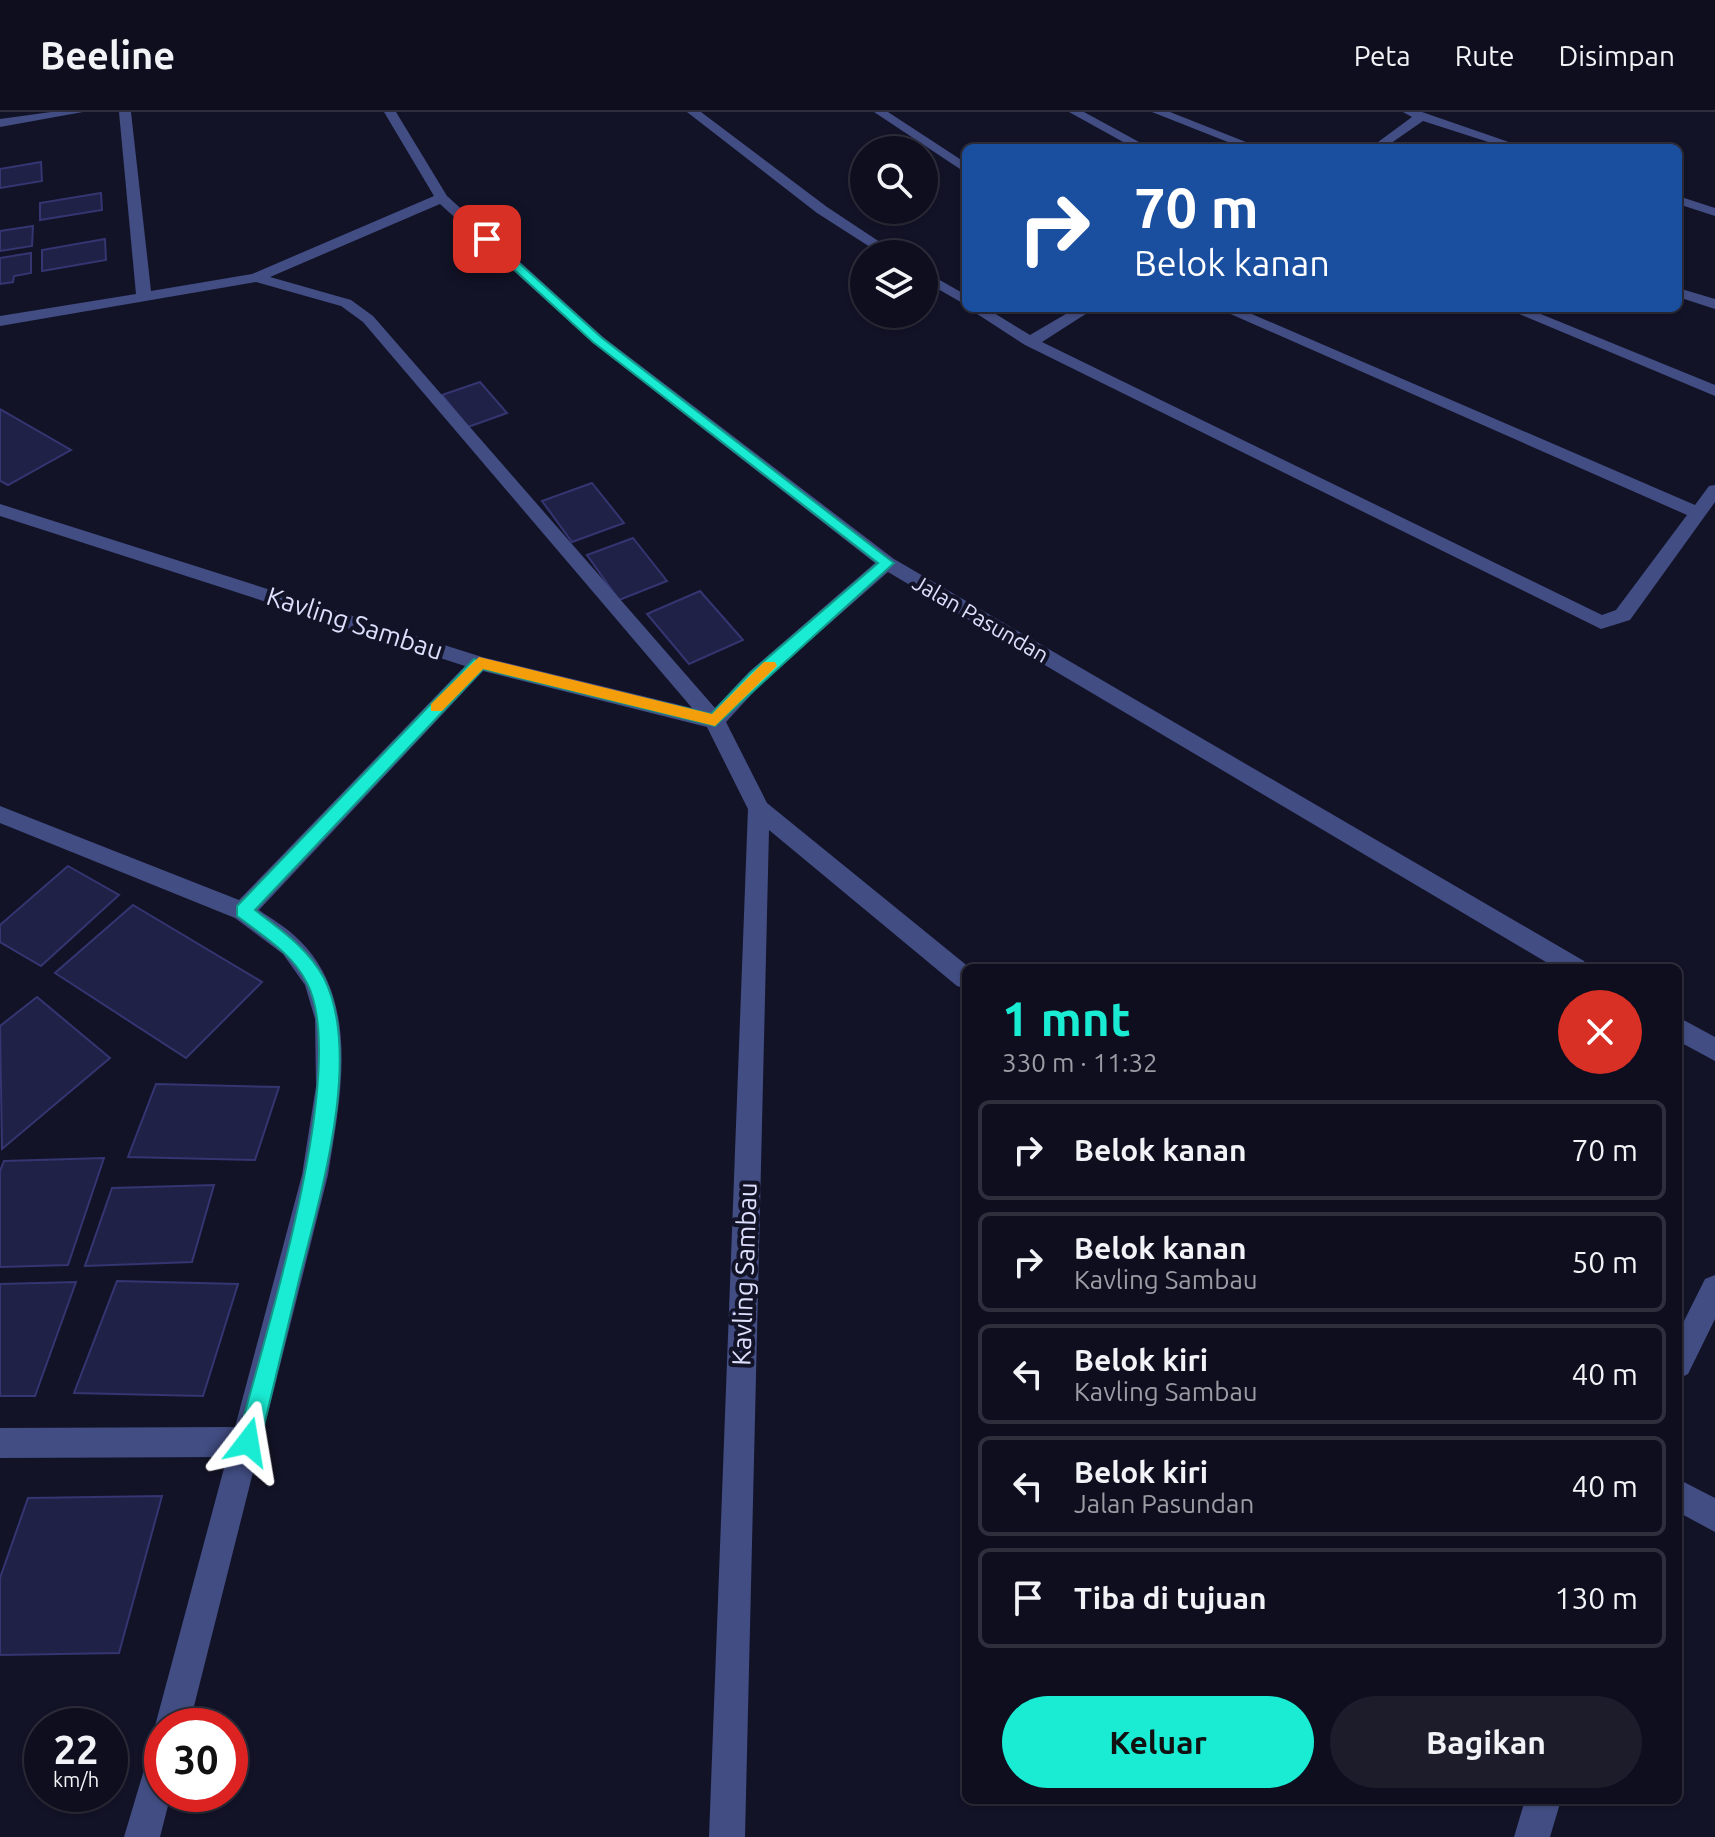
<!DOCTYPE html>
<html lang="id">
<head>
<meta charset="utf-8">
<style>
  body { margin:0; font-family:Ubuntu,sans-serif; background:#1c1c2b; color:#f1f3f6; height:100vh; display:flex; flex-direction:column; font-size:30px; white-space:nowrap }
  * { box-sizing:border-box; margin:0 }
  p { font-size:26px; color:#9b9ca4 }
  .icon { flex:none; width:44px; height:44px; fill:none; stroke:currentColor; stroke-width:2; stroke-linecap:round; stroke-linejoin:round }
  .map { position:relative; flex:1; overflow:hidden }
  .drawer { position:absolute; left:962px; top:852px; width:720px; height:840px; display:flex; flex-direction:column; background:#0e0e1e; border-radius:12px; box-shadow:0 2px 6px #0004,0 0 0 2px #2e2e3c }
  .drawer>* { flex:none }
  .top-card { position:absolute; left:962px; top:32px; width:720px; height:168px; border-radius:12px; box-shadow:0 2px 6px #0004,0 0 0 2px #2e2e3c; background:#1a4fa0; color:#fff; overflow:hidden }
  .controls { position:absolute; left:850px; top:24px; display:grid; gap:16px }
  .controls a { display:grid; place-items:center; width:88px; height:88px; border-radius:50%; background:#0e0e1e; box-shadow:0 2px 6px #0004,0 0 0 2px #2e2e3c; font-size:40px }
  .speed { position:absolute; left:24px; top:1596px; display:flex; gap:16px; font-size:40px; font-weight:700; text-align:center }
  .speed>* { display:grid; place-content:center; width:104px; height:104px; border-radius:50%; background:#0e0e1e; box-shadow:0 2px 6px #0004,0 0 0 2px #2e2e3c; line-height:1 }
  .speed small { font-size:20px; font-weight:400 }
  .speed .limit { border:12px solid #d22; background:#fff; color:#111 }
  .pin { position:absolute; display:grid; place-items:center; width:68px; height:68px; color:#fff; margin:-34px; border-radius:16px; box-shadow:0 4px 12px #0006 }
  .me { position:absolute; width:88px; margin:-44px; rotate:14deg; stroke-linejoin:round; filter:drop-shadow(0 0 6px #0008) }
  .turn { display:flex; align-items:center; gap:28px; height:168px; padding:0 40px; font-size:36px }
  .turn .icon { width:104px; height:104px; stroke-width:2.5 }
  .turn b { display:block; font-size:56px; line-height:68px }
  .round { display:grid; place-items:center; flex:none; width:84px; height:84px; border-radius:42px; background:#1c1c2b }
  .summary { display:flex; align-items:center; justify-content:space-between; height:136px; padding:0 40px }
  h1 { font-size:48px; font-weight:700; line-height:60px; color:#1aebd3 }
  .button { display:flex; gap:16px; margin-top:auto; padding:16px 40px }
  .button a { flex:1; height:92px; border-radius:48px; background:#1aebd3; color:#111; font-size:32px; font-weight:700; line-height:92px; text-align:center }
  .button a+a { background:#1c1c2b; color:#f1f3f6 }
  ul { padding:0; list-style:none }
  li { display:flex; align-items:center; gap:24px; height:100px; margin:0 16px 12px; padding:0 24px; border:4px solid #2e2e3c; border-radius:12px }
  li div { flex:1 }
  li b { display:block; font-size:30px }
  li em { font-style:normal }
  header { display:flex; align-items:center; gap:48px; box-sizing:border-box; height:112px; padding:0 40px; background:#0e0e1e; border-bottom:2px solid #2e2e3c }
  header strong { font-size:38px }
  nav { display:flex; gap:44px; margin-inline-start:auto; font-size:28px }
  .map>svg:first-child { display:block }
  .building { fill:#202147; stroke:#343571; stroke-width:2 }
  .lines { fill:none; stroke-linecap:round; stroke-linejoin:round }
  .minor { fill:#424d83; fill-rule:evenodd }
  .route { fill:#1aebd3; stroke:#119989; stroke-width:2 }
  .slow { fill:#f59e0b }
  .labels { text-anchor:middle; dominant-baseline:central; stroke-width:8; stroke-linejoin:round; paint-order:stroke }
  .far-street-label { font-size:22px; fill:#dde0fc; stroke:#131328 }
  .street-label { font-size:26px; fill:#dde0fc; stroke:#131328 }
</style>
</head>
<body>
<header>
<strong>Beeline</strong>
<nav><a>Peta</a><a>Rute</a><a>Disimpan</a></nav>
</header>
<div class="map">
<svg width="1715" height="1725" viewBox="0 0 1715 1725">
  <rect width="100%" height="100%" fill="#131328"/>
  <g class="building">
    <polygon points="41,50 42,69 0,76 0,57"/>
    <polygon points="101,81 102,98 40,108 40,91"/>
    <polygon points="33,114 32,134 0,139 0,119"/>
    <polygon points="105,127 106,148 42,159 42,138"/>
    <polygon points="31,141 31,161 14,164 13,170 0,172 0,146"/>
    <polygon points="480,270 507,301 468,315 442,283"/>
    <polygon points="0,297 71,338 8,373 0,369"/>
    <polygon points="592,371 624,411 572,430 542,389"/>
    <polygon points="633,426 667,469 619,488 587,443"/>
    <polygon points="700,479 743,528 689,552 647,502"/>
    <polygon points="68,754 119,783 41,854 0,830 0,813"/>
    <polygon points="133,793 262,870 186,946 55,861"/>
    <polygon points="37,885 110,946 2,1037 0,914"/>
    <polygon points="156,972 279,975 255,1048 128,1045"/>
    <polygon points="104,1046 68,1153 0,1155 0,1059 4,1049"/>
    <polygon points="214,1073 192,1150 85,1154 112,1076"/>
    <polygon points="117,1169 238,1172 203,1284 74,1281"/>
    <polygon points="76,1170 35,1284 0,1284 0,1172"/>
    <polygon points="162,1384 119,1541 0,1543 0,1466 28,1386"/>
  </g>
  <g class="lines">
    <g class="minor">
      <polygon points="51,0 83,0 0,15 0,7"/>
      <path d="M 119,0 L 131,0 L 151,179 L 252,162 L 434,84 L 384,0 L 396,0 L 447,84 L 603,225 L 894,447 L 1584,849 L 1588,856 L 1556,856 L 888,460 L 763,570 L 726,610 L 767,691 L 970,856 L 966,856 L 966,877 L 957,874 L 769,718 L 745,1725 L 709,1725 L 748,697 L 707,615 L 483,559 L 259,798 C 272,807 287,816 298,827 C 362,888 340,987 328,1063 L 189,1614 L 162,1614 L 162,1627 L 155,1614 L 227,1345 L 0,1346 L 0,1316 L 235,1315 L 302,1063 L 316,974 L 315,907 L 305,873 L 283,842 L 235,806 L 0,711 L 0,694 L 239,788 L 465,554 L 0,404 L 0,392 L 482,545 L 692,596 L 363,210 L 341,194 L 256,170 L 0,214 L 0,204 L 136,182 ZM 440,92 L 593,231 L 875,451 L 749,560 L 715,596 L 373,204 L 351,188 L 270,165 Z"/>
      <polygon points="687,0 701,0 827,95 898,142 881,142 817,101"/>
      <polygon points="874,0 888,0 966,51 966,61"/>
      <polygon points="1069,0 1084,0 1150,36 1134,36"/>
      <polygon points="1152,0 1170,0 1261,36 1243,36"/>
      <polygon points="1403,0 1422,0 1526,36 1507,36 1423,9 1384,36 1370,36 1412,5"/>
      <polygon points="1678,84 1715,96 1715,104 1678,92"/>
      <polygon points="924,159 966,183 966,193 924,169"/>
      <polygon points="1678,176 1715,187 1715,197 1678,185"/>
      <polygon points="968,196 986,196 1030,223 1076,196 1095,196 1042,230 1602,503 1616,498 1687,403 1217,196 1238,196 1695,393 1709,374 1715,373 1715,390 1630,508 1601,517 1025,233"/>
      <polygon points="1505,196 1526,196 1715,273 1715,284"/>
      <polygon points="1678,905 1715,925 1715,949 1678,929"/>
      <polygon points="1715,1163 1715,1207 1688,1262 1678,1267 1678,1221 1705,1167"/>
      <polygon points="1678,1367 1715,1386 1715,1420 1678,1400"/>
      <polygon points="162,1633 162,1682 171,1682 160,1725 124,1725 150,1638"/>
      <polygon points="1525,1688 1561,1688 1550,1725 1514,1725"/>
    </g>
  </g>
  <path class="route" d="M 483,125 L 490,125 L 602,226 L 894,451 L 715,614 L 483,557 L 255,798 C 281,818 308,836 324,866 C 363,944 320,1084 300,1164 C 287,1220 273,1275 260,1330 L 256,1338 L 248,1341 L 240,1338 L 237,1330 C 262,1232 351,956 307,871 C 292,841 263,824 237,804 L 237,794 L 474,547 L 711,602 L 750,561 L 878,451 L 593,230 L 483,129 Z"/>
  <polygon class="slow" points="479,545 712,602 764,550 775,550 777,554 715,614 483,557 442,599 431,599 431,592"/>
  <g class="labels">
    <g class="far-street-label">
      <text transform="translate(981 506) rotate(30)">Jalan Pasundan</text>
    </g>
    <g class="street-label">
      <text transform="translate(355 511) rotate(18)">Kavling Sambau</text>
      <text transform="translate(744 1162) rotate(-88)">Kavling Sambau</text>
    </g>
  </g>
</svg>
<div class="controls">
<a><svg class="icon" aria-label="search" viewBox="0 0 24 24"><circle cx="10" cy="10" r="6"/><path d="M15 15l6 6"/></svg></a>
<a><svg class="icon" aria-label="layers" viewBox="0 0 24 24"><path d="M12 4l9 5-9 5-9-5zM3 14l9 5 9-5"/></svg></a>
</div>
<div class="speed"><div>22<small>km/h</small></div><div class="limit">30</div></div>
<div class="pin" style="left:487px;top:127px;background:#d93025"><svg class="icon" aria-label="arrive" viewBox="0 0 24 24"><path d="M6 21V4h12l-3 4 3 4H6"/></svg></div>
<svg class="me" style="left:248px;top:1330px" viewBox="-20 -20 40 40"><path d="M0-17L14 15 0 8-14 15z" fill="#1aebd3" stroke="#fff" stroke-width="4"/></svg>
<div class="top-card">
<div class="turn"><svg class="icon" aria-label="right" viewBox="0 0 24 24"><path d="M7 20v-9h11M14 6l5 5-5 5"/></svg><div><b>70 m</b>Belok kanan</div></div>
</div>
<section class="drawer">
<div class="summary"><div><h1>1 mnt</h1><p>330 m · 11:32</p></div><a class="round" style="background:#d93025;color:#fff"><svg class="icon" aria-label="close" viewBox="0 0 24 24"><path d="M6 6l12 12M18 6L6 18"/></svg></a></div>
<ul>
<li><svg class="icon" aria-label="right" viewBox="0 0 24 24"><path d="M7 20v-9h11M14 6l5 5-5 5"/></svg><div><b>Belok kanan</b></div><em>70 m</em></li>
<li><svg class="icon" aria-label="right" viewBox="0 0 24 24"><path d="M7 20v-9h11M14 6l5 5-5 5"/></svg><div><b>Belok kanan</b><p>Kavling Sambau</p></div><em>50 m</em></li>
<li><svg class="icon" aria-label="left" viewBox="0 0 24 24"><path d="M17 20v-9H6M10 6l-5 5 5 5"/></svg><div><b>Belok kiri</b><p>Kavling Sambau</p></div><em>40 m</em></li>
<li><svg class="icon" aria-label="left" viewBox="0 0 24 24"><path d="M17 20v-9H6M10 6l-5 5 5 5"/></svg><div><b>Belok kiri</b><p>Jalan Pasundan</p></div><em>40 m</em></li>
<li><svg class="icon" aria-label="arrive" viewBox="0 0 24 24"><path d="M6 21V4h12l-3 4 3 4H6"/></svg><div><b>Tiba di tujuan</b></div><em>130 m</em></li>
</ul>
<div class="button"><a>Keluar</a><a>Bagikan</a></div>
</section>
</div>
</body>
</html>
